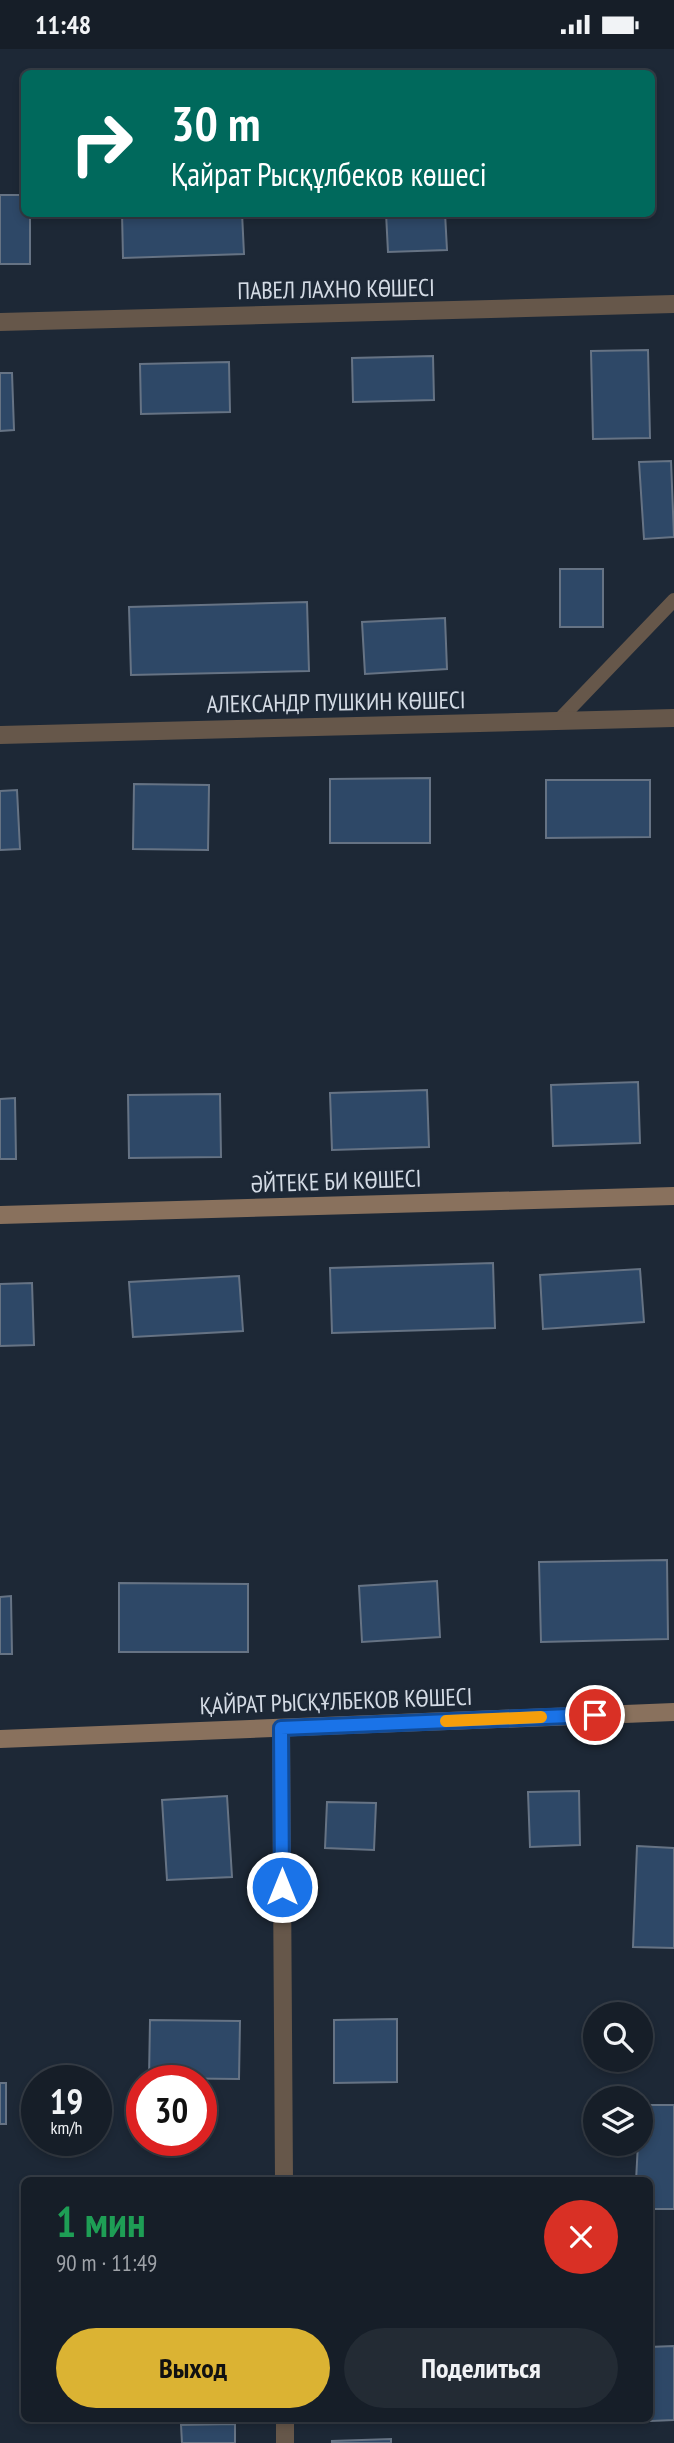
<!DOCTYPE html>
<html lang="ru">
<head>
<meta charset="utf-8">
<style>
  body { margin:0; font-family:"PT Sans Narrow",sans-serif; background:#232b34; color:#f1f3f6; height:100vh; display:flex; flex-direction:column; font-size:26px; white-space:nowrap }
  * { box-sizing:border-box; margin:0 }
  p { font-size:23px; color:#9ea2a8 }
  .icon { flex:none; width:38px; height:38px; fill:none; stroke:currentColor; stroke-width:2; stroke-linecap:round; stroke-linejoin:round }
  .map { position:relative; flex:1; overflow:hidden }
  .drawer { position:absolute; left:21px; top:2128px; width:632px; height:245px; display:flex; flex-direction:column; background:#161e28; border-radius:10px; box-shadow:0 4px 10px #0003,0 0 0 2px #353c45 }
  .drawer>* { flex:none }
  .guide { position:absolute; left:21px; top:21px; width:634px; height:147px; border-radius:10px; box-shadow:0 4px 10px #0003,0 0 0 2px #353c45; background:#00695c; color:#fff; overflow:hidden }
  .tools { position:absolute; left:583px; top:1953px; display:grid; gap:14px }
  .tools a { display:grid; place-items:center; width:70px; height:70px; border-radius:50%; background:#161e28; box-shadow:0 4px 10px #0003,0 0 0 2px #353c45; font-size:35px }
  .speed { position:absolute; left:21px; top:2016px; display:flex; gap:14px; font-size:35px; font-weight:700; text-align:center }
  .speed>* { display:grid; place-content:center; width:91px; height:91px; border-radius:50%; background:#161e28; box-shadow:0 4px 10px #0003,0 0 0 2px #353c45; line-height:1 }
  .speed small { font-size:18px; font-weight:400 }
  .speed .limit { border:10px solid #d22; background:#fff; color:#111 }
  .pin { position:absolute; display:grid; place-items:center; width:60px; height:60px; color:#fff; margin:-30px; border:4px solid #fff; border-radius:50%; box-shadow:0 2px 7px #0007 }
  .me { position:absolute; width:77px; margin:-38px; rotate:0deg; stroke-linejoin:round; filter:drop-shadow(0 0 5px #0008) }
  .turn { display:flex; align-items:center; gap:24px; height:147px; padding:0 35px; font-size:32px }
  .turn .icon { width:91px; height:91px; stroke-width:2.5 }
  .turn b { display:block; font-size:49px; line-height:60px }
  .round { display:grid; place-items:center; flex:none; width:74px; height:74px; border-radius:37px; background:#232b34 }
  .headline { display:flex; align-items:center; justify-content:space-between; height:119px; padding:0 35px }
  h1 { font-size:42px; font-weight:700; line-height:52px; color:#1e9e55 }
  .button { display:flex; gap:14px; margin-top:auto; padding:14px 35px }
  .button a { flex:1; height:80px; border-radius:42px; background:#dbb333; color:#111; font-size:28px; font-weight:700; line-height:80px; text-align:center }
  .button a+a { background:#232b34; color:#f1f3f6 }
  .status { display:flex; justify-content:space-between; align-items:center; height:49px; padding:0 35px; background:#161e28; direction:ltr }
  .status svg { height:19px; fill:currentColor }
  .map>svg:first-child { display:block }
  .building { fill:#2e4867; stroke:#667384; stroke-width:2 }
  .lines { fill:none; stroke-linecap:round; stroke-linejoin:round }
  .lane { stroke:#66574a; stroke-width:14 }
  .street { stroke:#66574a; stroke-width:18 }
  .secondary { stroke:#89715d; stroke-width:18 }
  .route-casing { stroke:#114b97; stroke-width:18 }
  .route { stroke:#1a73e8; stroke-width:12 }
  .slow { stroke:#f59e0b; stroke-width:12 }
  .labels { text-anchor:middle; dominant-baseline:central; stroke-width:5; stroke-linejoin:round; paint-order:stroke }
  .street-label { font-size:24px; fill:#d4dbe5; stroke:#1d2836 }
</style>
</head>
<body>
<div class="status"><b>11:48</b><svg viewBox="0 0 49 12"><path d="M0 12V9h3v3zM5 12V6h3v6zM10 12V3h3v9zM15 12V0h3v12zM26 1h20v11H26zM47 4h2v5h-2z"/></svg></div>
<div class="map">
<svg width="674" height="2394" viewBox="0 0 674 2394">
  <rect width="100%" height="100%" fill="#1d2836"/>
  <g class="building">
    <polygon points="0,146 24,146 24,164 30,164 30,215 0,215"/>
    <polygon points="122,164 242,164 244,205 123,209"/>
    <polygon points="386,164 445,164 447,201 388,203"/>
    <polygon points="648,301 650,389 593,390 591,302"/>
    <polygon points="433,307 434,351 353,353 352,309"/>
    <polygon points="229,313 230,363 141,365 140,315"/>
    <polygon points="0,324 12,324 14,381 0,382"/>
    <polygon points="671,412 674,488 644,490 639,413"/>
    <rect x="560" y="520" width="43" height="58"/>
    <polygon points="307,553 309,622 131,626 129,558"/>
    <polygon points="445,569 447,620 365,625 362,573"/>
    <polygon points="430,729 430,794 330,794 330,730"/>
    <polygon points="546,731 650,731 650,788 546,789"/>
    <polygon points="134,735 209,736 208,801 133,800"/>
    <polygon points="17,741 20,800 0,801 0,742"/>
    <polygon points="638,1033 640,1094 553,1097 551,1036"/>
    <polygon points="427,1041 429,1098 332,1101 330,1044"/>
    <polygon points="220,1045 221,1108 129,1109 128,1046"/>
    <polygon points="15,1049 16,1110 0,1110 0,1050"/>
    <polygon points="493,1214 495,1279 332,1284 330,1219"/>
    <polygon points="640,1220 644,1273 543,1280 540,1226"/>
    <polygon points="239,1227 243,1282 133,1288 129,1233"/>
    <polygon points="32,1234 34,1296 0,1297 0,1235"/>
    <polygon points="667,1511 668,1590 541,1593 539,1513"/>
    <polygon points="437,1532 440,1588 362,1593 359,1537"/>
    <polygon points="119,1534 248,1535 248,1603 119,1603"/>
    <polygon points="11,1547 12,1605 0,1605 0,1548"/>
    <polygon points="579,1742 580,1796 530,1798 528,1743"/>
    <polygon points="227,1747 232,1828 167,1831 162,1751"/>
    <polygon points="327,1753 376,1754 374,1801 325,1799"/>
    <polygon points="637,1797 674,1799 674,1899 633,1898"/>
    <polygon points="397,1970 397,2033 334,2034 334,1971"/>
    <polygon points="150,1971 240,1972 239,2030 149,2029"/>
    <rect x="0" y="2034" width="6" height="41"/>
    <polygon points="640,2056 674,2056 674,2160 649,2160 649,2132 636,2132"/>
    <polygon points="674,2297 674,2371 651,2372 649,2298"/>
    <polygon points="235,2375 235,2394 182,2394 181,2376"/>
    <polygon points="391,2390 391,2394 332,2394 332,2392"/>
  </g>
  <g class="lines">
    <polyline class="lane" points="559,671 674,551"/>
    <g class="street">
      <polyline points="0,273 674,255"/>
      <polyline points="0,686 674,669"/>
      <polyline points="281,1679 284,2132"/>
      <polyline points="285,2370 285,2394"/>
    </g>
    <g class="secondary">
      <polyline points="0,1166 674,1147"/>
      <polyline points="0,1690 674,1663"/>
    </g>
  </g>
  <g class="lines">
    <g class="route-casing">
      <polyline id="route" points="282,1838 281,1679 595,1666"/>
    </g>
    <use href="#route" class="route"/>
    <polyline class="slow" points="446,1672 541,1668"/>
  </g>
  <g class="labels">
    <g class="street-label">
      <text transform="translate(336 240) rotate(-1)">ПАВЕЛ ЛАХНО КӨШЕСІ</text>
      <text transform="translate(336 653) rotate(-1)">АЛЕКСАНДР ПУШКИН КӨШЕСІ</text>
      <text transform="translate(336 1132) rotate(-2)">ӘЙТЕКЕ БИ КӨШЕСІ</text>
      <text transform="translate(336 1652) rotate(-2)">ҚАЙРАТ РЫСҚҰЛБЕКОВ КӨШЕСІ</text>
    </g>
  </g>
</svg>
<div class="tools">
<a><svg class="icon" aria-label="search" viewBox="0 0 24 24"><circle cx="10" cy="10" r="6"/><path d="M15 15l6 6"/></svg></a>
<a><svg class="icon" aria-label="layers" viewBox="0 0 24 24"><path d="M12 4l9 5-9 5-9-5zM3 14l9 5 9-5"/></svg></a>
</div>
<div class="speed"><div>19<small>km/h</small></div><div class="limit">30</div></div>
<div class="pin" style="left:595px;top:1666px;background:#d93025"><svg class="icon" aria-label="arrive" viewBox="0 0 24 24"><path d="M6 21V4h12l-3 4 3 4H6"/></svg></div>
<svg class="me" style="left:282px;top:1838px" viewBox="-20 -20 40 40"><circle r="17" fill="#1a73e8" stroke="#fff" stroke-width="3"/><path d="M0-11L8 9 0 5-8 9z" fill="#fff"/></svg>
<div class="guide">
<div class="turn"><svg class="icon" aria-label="right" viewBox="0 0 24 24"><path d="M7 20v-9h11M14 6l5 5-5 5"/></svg><div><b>30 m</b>Қайрат Рысқұлбеков көшесі</div></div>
</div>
<section class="drawer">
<div class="headline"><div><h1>1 мин</h1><p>90 m · 11:49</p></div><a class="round" style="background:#d93025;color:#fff"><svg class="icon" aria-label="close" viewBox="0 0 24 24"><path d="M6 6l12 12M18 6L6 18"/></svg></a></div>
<div class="button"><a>Выход</a><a>Поделиться</a></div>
</section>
</div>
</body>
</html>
